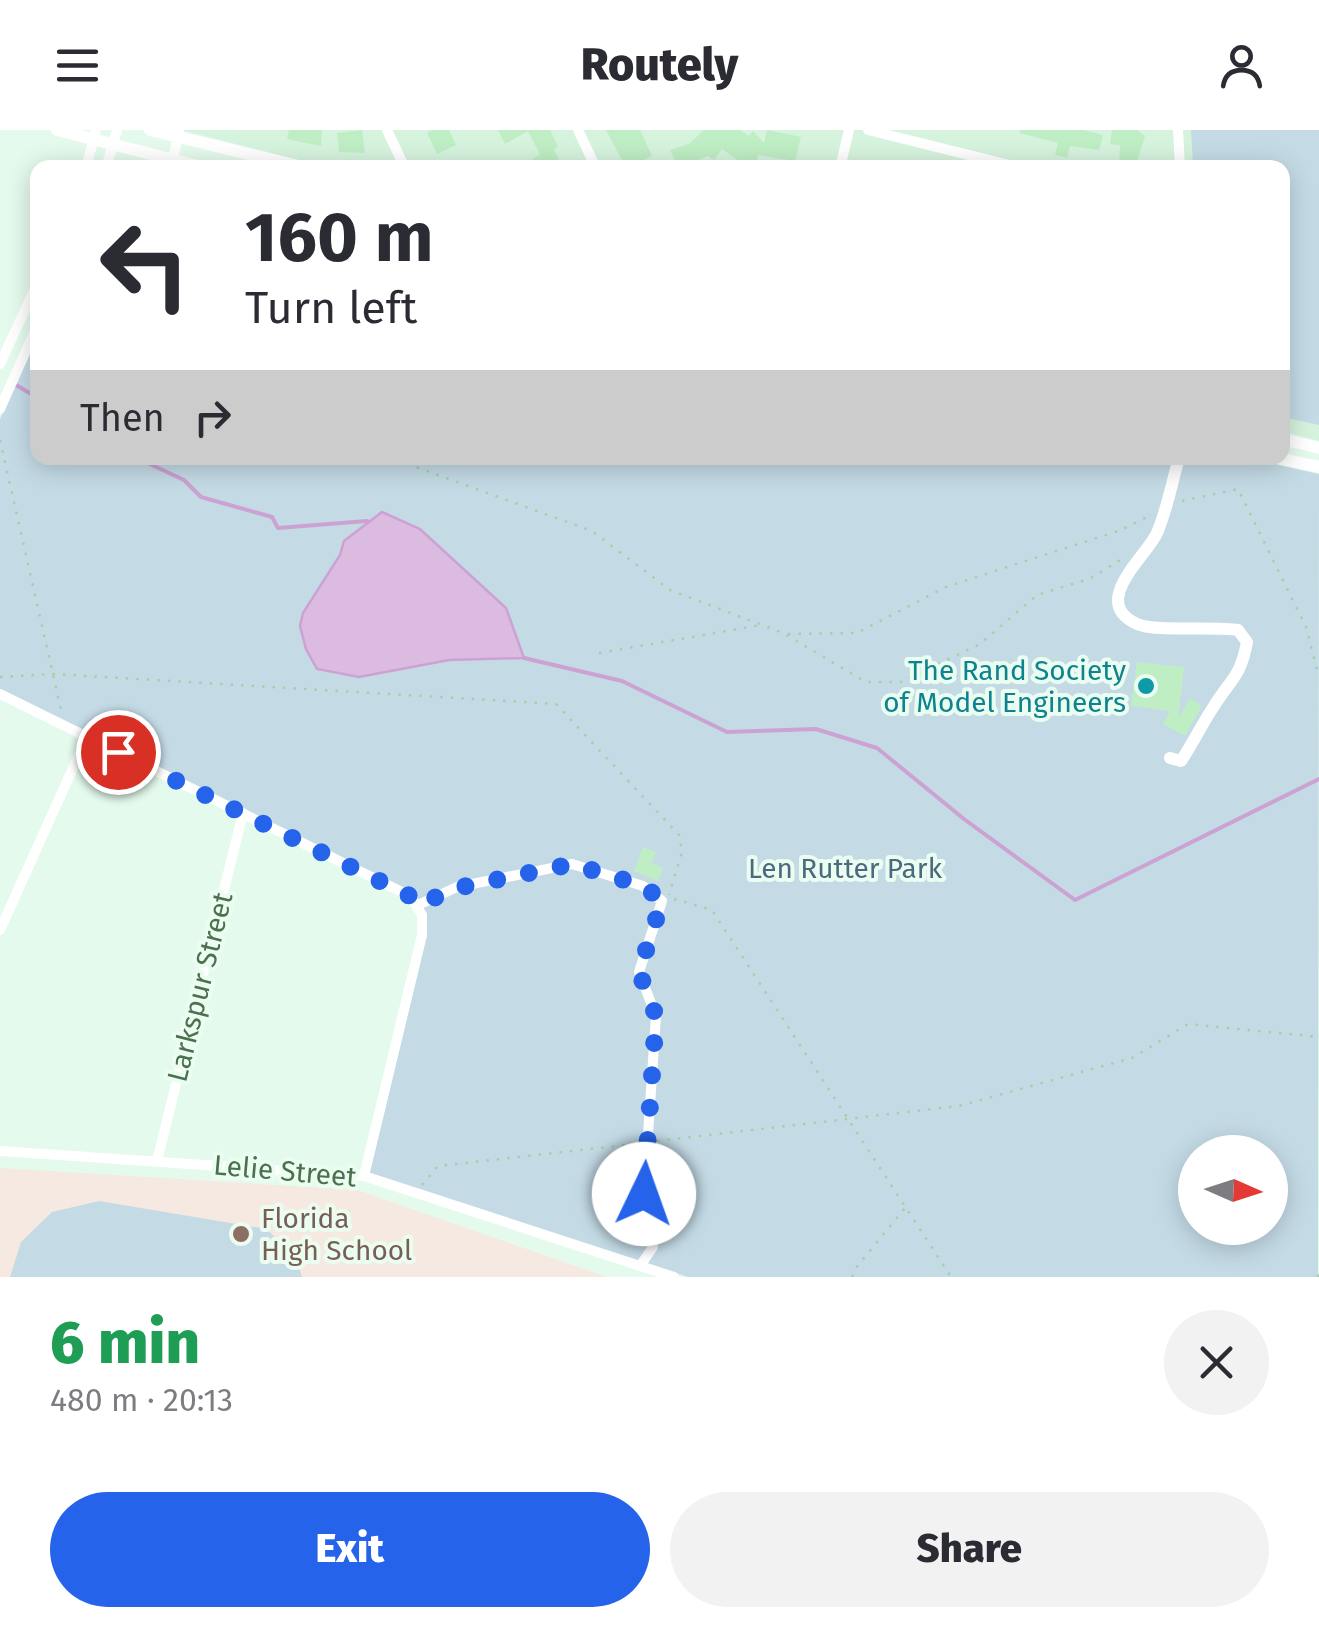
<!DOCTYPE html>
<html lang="en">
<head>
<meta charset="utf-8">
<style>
  body { margin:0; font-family:"Fira Sans",sans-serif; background:#f2f2f3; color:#2b2b33; height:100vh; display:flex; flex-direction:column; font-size:38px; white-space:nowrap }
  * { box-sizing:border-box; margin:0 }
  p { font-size:32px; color:#7c7c81 }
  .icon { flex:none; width:55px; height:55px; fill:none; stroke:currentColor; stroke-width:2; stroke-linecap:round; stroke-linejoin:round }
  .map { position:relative; height:1147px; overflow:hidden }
  .panel { display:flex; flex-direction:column; background:#fff; flex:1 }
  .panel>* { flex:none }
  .guide { position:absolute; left:30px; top:30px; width:1260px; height:305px; border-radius:20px; box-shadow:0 5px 25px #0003; background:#fff; color:#2b2b33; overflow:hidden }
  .needle { width:65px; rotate:93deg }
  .tools { position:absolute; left:1178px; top:1005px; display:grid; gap:20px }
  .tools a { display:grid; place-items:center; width:110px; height:110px; border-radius:50%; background:#fff; box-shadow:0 5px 25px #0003; font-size:50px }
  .pin { position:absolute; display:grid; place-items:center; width:85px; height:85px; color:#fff; margin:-42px; border:5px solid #fff; border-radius:50%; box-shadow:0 2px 10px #0007 }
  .me { position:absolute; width:110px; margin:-55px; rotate:3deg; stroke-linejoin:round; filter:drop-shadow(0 0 8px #0008) }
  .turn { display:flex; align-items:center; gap:35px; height:210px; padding:0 50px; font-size:45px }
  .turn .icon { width:130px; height:130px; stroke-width:2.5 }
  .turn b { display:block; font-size:70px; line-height:85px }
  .then { display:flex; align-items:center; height:95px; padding:0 50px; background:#0003; gap:20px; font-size:38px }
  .round { display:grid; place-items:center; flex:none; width:105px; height:105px; border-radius:52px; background:#f2f2f3 }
  .headline { display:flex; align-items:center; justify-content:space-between; height:170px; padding:0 50px }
  h1 { font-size:60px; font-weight:800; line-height:75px; color:#1e9e55 }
  .primary-button { display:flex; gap:20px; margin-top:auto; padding:20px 50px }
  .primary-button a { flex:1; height:115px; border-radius:60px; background:#2563eb; color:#fff; font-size:40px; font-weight:800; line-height:115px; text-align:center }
  .primary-button a+a { background:#f2f2f3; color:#2b2b33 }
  header { display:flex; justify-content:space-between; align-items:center; height:130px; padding:0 50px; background:#fff; font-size:45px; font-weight:800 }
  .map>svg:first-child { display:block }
  .residential { fill:#d6f3de }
  .education { fill:#f6e9e1 }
  .park { fill:#c4dbe6; fill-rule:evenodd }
  .water { fill:#dcbbe1; stroke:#cca2d2; stroke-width:2.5 }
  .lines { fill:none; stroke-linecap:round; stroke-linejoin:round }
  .stream { stroke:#cca2d2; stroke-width:4 }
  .building { fill:#bfedc4 }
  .path { stroke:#a2d1a7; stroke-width:2.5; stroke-dasharray:2.5 8; stroke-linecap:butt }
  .minor { stroke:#fff; stroke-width:10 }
  .tertiary { stroke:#fff; stroke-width:12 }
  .route { stroke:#2563eb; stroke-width:18; stroke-dasharray:0 32.4 }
  .culture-dot { fill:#0f9aa8; stroke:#eafdf0; stroke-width:4 }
  .education-dot { fill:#8d6e63; stroke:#eafdf0; stroke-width:4 }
  .labels { text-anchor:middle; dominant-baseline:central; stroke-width:8; stroke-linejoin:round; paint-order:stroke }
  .culture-label { font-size:28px; fill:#0d838f; stroke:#eafdf0; text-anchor:end }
  .park-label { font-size:28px; fill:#4b6980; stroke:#eafdf0 }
  .street-label { font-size:28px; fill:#4c704f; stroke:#eafdf0 }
  .education-label { font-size:28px; fill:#785e54; stroke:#eafdf0; text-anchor:start }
</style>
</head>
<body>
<header><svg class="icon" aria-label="menu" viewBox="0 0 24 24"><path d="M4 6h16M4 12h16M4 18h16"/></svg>Routely<svg class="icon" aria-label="person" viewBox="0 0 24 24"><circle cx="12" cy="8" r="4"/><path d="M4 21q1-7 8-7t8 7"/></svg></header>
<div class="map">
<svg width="1319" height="1147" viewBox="0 0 1319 1147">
  <rect width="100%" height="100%" fill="#e4faec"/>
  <polygon class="residential" points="181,0 1319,0 1319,311 1283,301 1282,38 331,38"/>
  <polygon class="education" points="0,1038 357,1060 607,1147 0,1147"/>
  <g class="park">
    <polygon points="1191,0 1319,0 1319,295 1283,287 1282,38 1193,37"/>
    <path d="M 37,205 L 38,328 L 1248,328 L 1319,344 L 1318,1147 L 688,1147 L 369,1044 L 425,811 C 428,791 427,777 413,763 L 0,559 L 0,289 ZM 1195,1022 L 1270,1022 L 1270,1098 L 1195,1098 Z"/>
    <polygon points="99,1071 267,1099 297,1131 302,1147 10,1147 21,1112 52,1082"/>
  </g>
  <polygon class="water" points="382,382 420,399 506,478 524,528 449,530 359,547 317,539 306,519 300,496 303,483 340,425 344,411"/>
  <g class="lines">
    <g class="stream">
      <polyline points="16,255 38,268"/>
      <polyline points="137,328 184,350 201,367 272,387 278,398 367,391"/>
      <polyline points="524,528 622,551 727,602 816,599 877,618 964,689 1075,770 1319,649"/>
    </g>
  </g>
  <g class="building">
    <polygon points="289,0 322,0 321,16 287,9"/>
    <polygon points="362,0 365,23 339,22 337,3"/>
    <polygon points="433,0 449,0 456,15 437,24 427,3"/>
    <polygon points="498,0 550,0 558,16 554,20 560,32 556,34 558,38 533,38 530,31 540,24 528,1 505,14"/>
    <polygon points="606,0 640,0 652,26 626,38"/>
    <polygon points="704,0 740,0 749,6 753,1 764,13 767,0 801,7 795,31 758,25 756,38 749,38 722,19 714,30 708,26 682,36 679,30 676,32 670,20 689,14"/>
    <polygon points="1020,0 1083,0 1103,5 1099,20 1070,16 1067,28 1055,25 1058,13 1020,3"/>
    <polygon points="1112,0 1137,0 1145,6 1135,38 1119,38 1120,15 1110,14"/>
    <polygon points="1137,532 1184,537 1178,590 1190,568 1202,576 1185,606 1163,594 1170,581 1131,576"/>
    <polygon points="643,717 656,722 652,733 663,738 658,751 634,741"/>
  </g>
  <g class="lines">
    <g class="path">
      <polyline points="0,310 61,580"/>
      <polyline points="398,328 405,333 592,401 670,460 783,503 866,552 901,552 980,514 1037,465 1089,449 1122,429"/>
      <polyline points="1182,371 1238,359 1306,497 1319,547"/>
      <polyline points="788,504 857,503 946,457 1121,400 1151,385"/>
      <polyline points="599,523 761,495"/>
      <polyline points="0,547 53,544 556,574 679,705 682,722 669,765"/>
      <polyline points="674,769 712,780 951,1147"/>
      <polyline points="657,1011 959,976 1132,928 1188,894 1319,907"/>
      <polyline points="422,1055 438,1036 634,1014"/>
      <polyline points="852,1147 855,1139 905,1078"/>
      <polyline points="1318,1147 1319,1140"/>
    </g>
    <g class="minor">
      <polyline points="387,0 405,38"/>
      <polyline points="578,0 596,38"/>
      <polyline points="868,0 1021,38"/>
      <polyline points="1178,0 1180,38"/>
      <polyline points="173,30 179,0"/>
      <polyline points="86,38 96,0"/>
      <polyline points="106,38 117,0"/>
      <polyline points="840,38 849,0"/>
      <polyline points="0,234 38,152"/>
      <polyline points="0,279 38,194"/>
      <polyline points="0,564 410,766 422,785 422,805 364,1046"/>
      <polyline points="418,775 457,757 572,734 643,756 662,771 639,842 656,886 644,1064 653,1117 640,1136"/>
      <polyline points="0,800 87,607"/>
      <polyline points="0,1021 364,1046 674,1147"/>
      <polyline points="157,1031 243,683"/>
    </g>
    <g class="tertiary">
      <polyline points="57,0 205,38"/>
      <polyline points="150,0 306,38"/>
      <polyline points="141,38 166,31"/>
      <polyline points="1282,309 1319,318"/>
      <polyline points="1277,328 1319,337"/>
      <path d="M 1170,628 L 1181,631 C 1193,613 1202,594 1214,576 C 1231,549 1241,546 1247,512 L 1238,500 C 1214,496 1155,502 1137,494 C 1089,472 1146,427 1157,403 C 1167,380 1172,352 1179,328"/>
    </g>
  </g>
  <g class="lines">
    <polyline class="route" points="118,622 410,766 418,775 457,758 572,734 644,756 662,771 639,842 656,886 644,1064"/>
  </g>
  <circle class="culture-dot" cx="1146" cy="556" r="10"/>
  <circle class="education-dot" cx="241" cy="1104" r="10"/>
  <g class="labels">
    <g class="culture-label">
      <text x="1126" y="540">The Rand Society<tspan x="1126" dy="32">of Model Engineers</tspan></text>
    </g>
    <g class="park-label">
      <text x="845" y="738">Len Rutter Park</text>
    </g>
    <g class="street-label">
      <text transform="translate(200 857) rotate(-76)">Larkspur Street</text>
      <text transform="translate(285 1041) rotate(5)">Lelie Street</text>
    </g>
    <g class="education-label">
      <text x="261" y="1088">Florida<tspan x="261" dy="32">High School</tspan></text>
    </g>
  </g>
</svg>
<div class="tools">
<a><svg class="needle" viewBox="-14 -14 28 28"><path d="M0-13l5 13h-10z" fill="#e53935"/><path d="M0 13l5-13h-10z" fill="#7c7c81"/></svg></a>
</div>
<div class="pin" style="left:118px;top:622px;background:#d93025"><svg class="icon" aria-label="arrive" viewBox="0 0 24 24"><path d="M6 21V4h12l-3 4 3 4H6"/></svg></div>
<svg class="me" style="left:644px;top:1064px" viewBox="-20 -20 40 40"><circle r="19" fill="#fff"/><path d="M0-13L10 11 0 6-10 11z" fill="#2563eb"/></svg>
<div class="guide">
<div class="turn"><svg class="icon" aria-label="left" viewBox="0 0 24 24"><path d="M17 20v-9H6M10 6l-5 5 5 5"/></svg><div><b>160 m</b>Turn left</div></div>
<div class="then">Then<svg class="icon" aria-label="right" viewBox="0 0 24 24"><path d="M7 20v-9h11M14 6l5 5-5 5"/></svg></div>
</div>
</div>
<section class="panel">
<div class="headline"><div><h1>6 min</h1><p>480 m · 20:13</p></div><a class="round"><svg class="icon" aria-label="close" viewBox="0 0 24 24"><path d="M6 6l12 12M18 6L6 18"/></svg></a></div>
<div class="primary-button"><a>Exit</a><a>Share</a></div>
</section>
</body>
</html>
